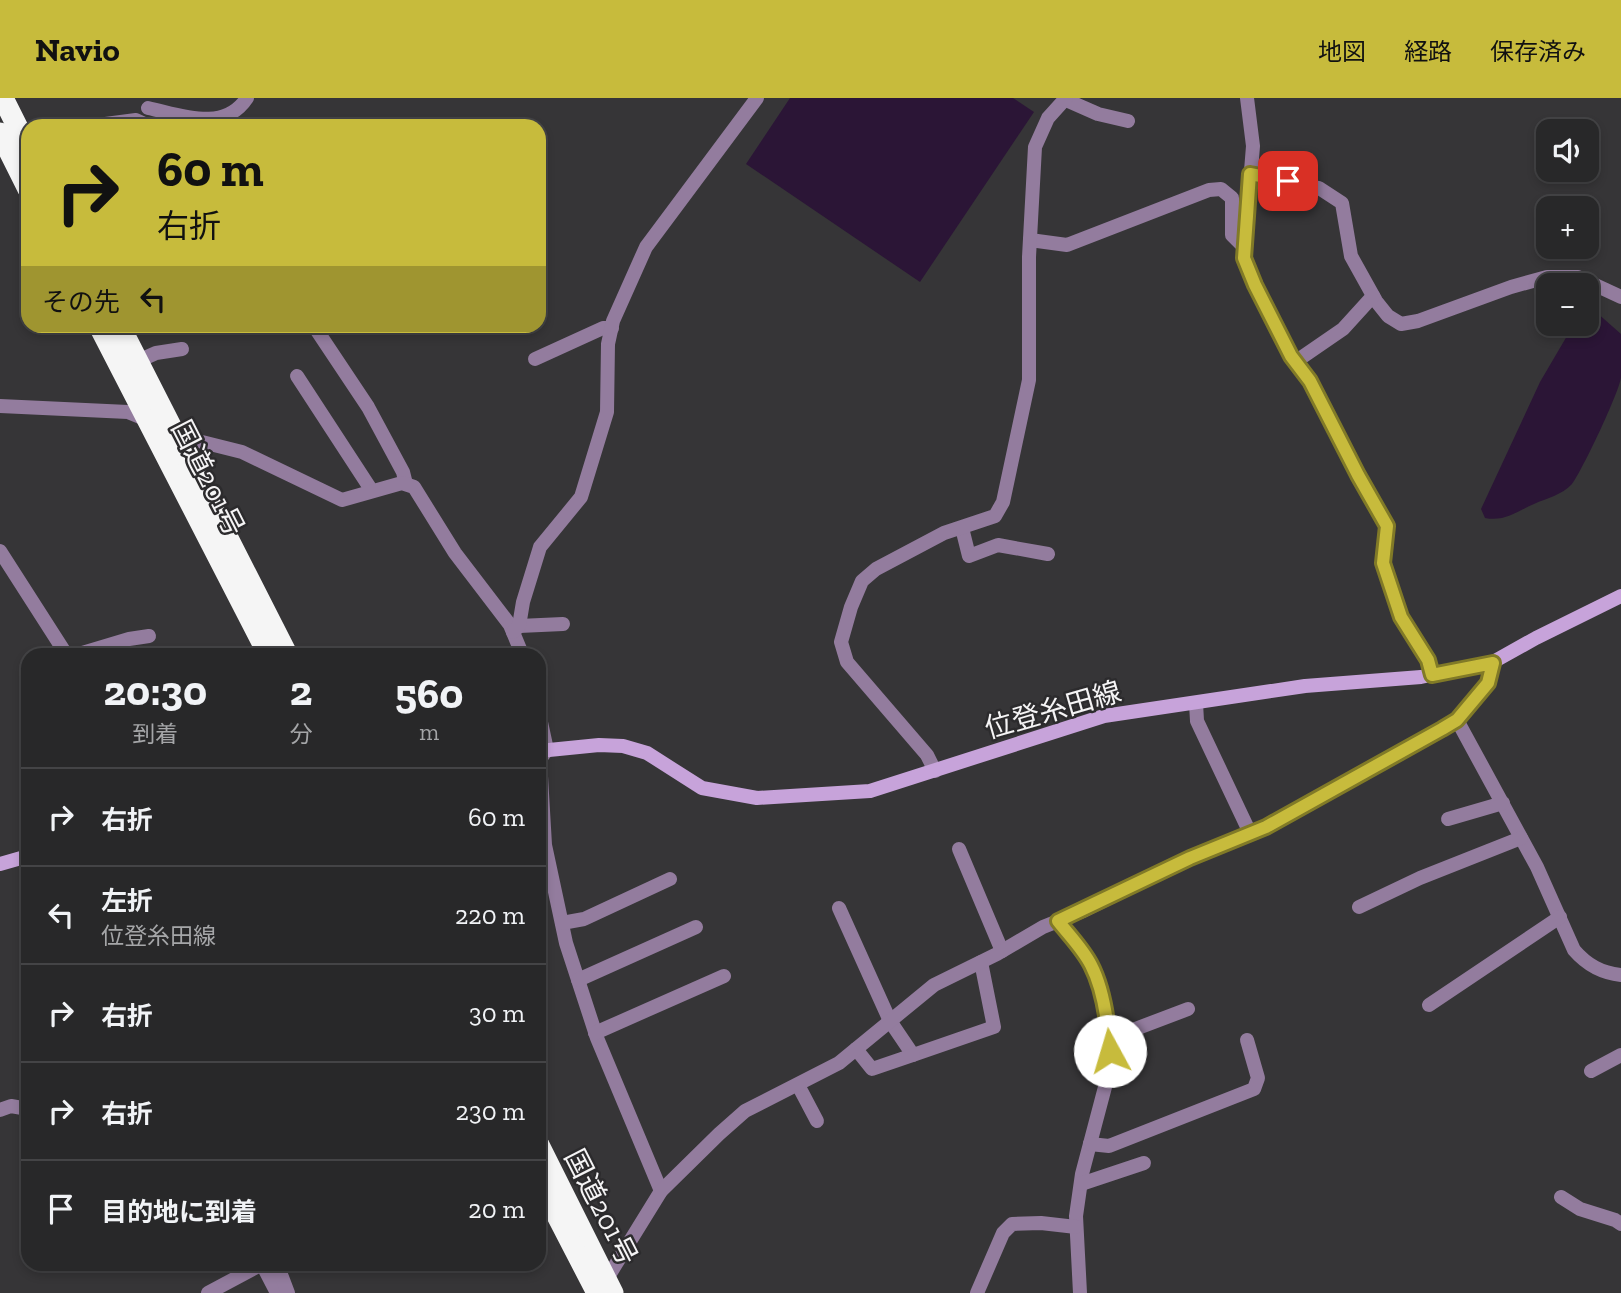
<!DOCTYPE html>
<html lang="ja">
<head>
<meta charset="utf-8">
<style>
  body { margin:0; font-family:"Zilla Slab","Noto Sans JP",serif; background:#343435; color:#f1f3f6; height:100vh; display:flex; flex-direction:column; font-size:26px; white-space:nowrap }
  * { box-sizing:border-box; margin:0 }
  p { font-size:23px; color:#a5a6a8 }
  .icon { flex:none; width:38px; height:38px; fill:none; stroke:currentColor; stroke-width:2; stroke-linecap:round; stroke-linejoin:round }
  .map { position:relative; flex:1; overflow:hidden }
  .panel { position:absolute; left:21px; top:550px; width:525px; height:623px; display:flex; flex-direction:column; background:#282829; border-radius:21px; box-shadow:0 4px 10px #0003,0 0 0 2px #444446 }
  .panel>* { flex:none }
  .guide { position:absolute; left:21px; top:21px; width:525px; height:214px; border-radius:21px; box-shadow:0 4px 10px #0003,0 0 0 2px #444446; background:#c7bb3c; color:#111; overflow:hidden }
  .controls { position:absolute; left:1536px; top:21px; display:grid; gap:14px }
  .controls a { display:grid; place-items:center; width:63px; height:63px; border-radius:14px; background:#282829; box-shadow:0 4px 10px #0003,0 0 0 2px #444446; font-size:35px }
  .pin { position:absolute; display:grid; place-items:center; width:60px; height:60px; color:#fff; margin:-30px; border-radius:14px; box-shadow:0 4px 10px #0006 }
  .me { position:absolute; width:77px; margin:-38px; rotate:354deg; stroke-linejoin:round; filter:drop-shadow(0 0 5px #0008) }
  .turn { display:flex; align-items:center; gap:24px; height:147px; padding:0 21px; font-size:32px }
  .turn .icon { width:91px; height:91px; stroke-width:2.5 }
  .turn b { display:block; font-size:49px; line-height:60px }
  .then { display:flex; align-items:center; height:66px; padding:0 21px; background:#0003; gap:14px; font-size:26px }
  .eta { display:flex; justify-content:space-evenly; align-items:center; height:119px; text-align:center }
  .eta b { font-size:42px; font-weight:700; line-height:49px }
  ul { padding:0; list-style:none }
  li { display:flex; align-items:center; gap:21px; height:98px; padding:0 21px; border-top:2px solid #444446 }
  li div { flex:1 }
  li b { display:block; font-size:26px }
  li em { font-style:normal }
  header { display:flex; align-items:center; gap:42px; box-sizing:border-box; height:98px; padding:0 35px; background:#c7bb3c; color:#111 }
  header strong { font-size:33px }
  nav { display:flex; gap:38px; margin-inline-start:auto; font-size:24px }
  .map>svg:first-child { display:block }
  .water { fill:#2b1536 }
  .lines { fill:none; stroke-linecap:round; stroke-linejoin:round }
  .street { stroke:#937c9e; stroke-width:14 }
  .secondary { stroke:#c7a3da; stroke-width:14 }
  .highway { stroke:#f5f5f5; stroke-width:21 }
  .route-casing { stroke:#817a27; stroke-width:18 }
  .route { stroke:#c7bb3c; stroke-width:12 }
  .labels { text-anchor:middle; dominant-baseline:central; stroke-width:5; stroke-linejoin:round; paint-order:stroke }
  .street-label { font-size:28px; fill:#f5f4f5; stroke:#2c2b2d }
</style>
</head>
<body>
<header>
<strong>Navio</strong>
<nav><a>地図</a><a>経路</a><a>保存済み</a></nav>
</header>
<div class="map">
<svg width="1621" height="1195" viewBox="0 0 1621 1195">
  <rect width="100%" height="100%" fill="#363537"/>
  <g class="water">
    <polygon points="790,0 1013,0 1034,14 920,184 746,66"/>
    <path d="M 1587,206 L 1621,236 C 1621,250 1621,265 1621,279 C 1620,293 1581,375 1572,386 C 1562,397 1547,400 1534,406 C 1517,413 1505,424 1485,420 L 1481,411 L 1540,284 L 1574,226 L 1587,226 Z"/>
  </g>
  <g class="lines">
    <g class="street">
      <polyline points="1247,0 1253,48 1244,160 1255,187 1291,258 1310,283 1369,397 1387,428 1383,465 1401,519 1428,562 1432,577"/>
      <polyline points="1064,1 1098,16 1128,23"/>
      <path d="M 148,10 C 181,17 224,35 247,0"/>
      <polyline points="90,28 136,22 149,28"/>
      <polyline points="1250,76 1319,90 1342,105 1351,158 1376,203 1388,218 1401,226 1418,223 1511,189 1547,179 1578,179 1621,199"/>
      <polyline points="1030,142 1067,147 1209,92 1221,91 1232,100 1232,137 1244,149"/>
      <polyline points="314,228 368,309 403,374 406,386"/>
      <polyline points="535,261 603,230 612,230"/>
      <polyline points="138,263 156,255 182,251"/>
      <polyline points="1295,264 1343,231 1373,198"/>
      <polyline points="297,278 372,393"/>
      <polyline points="0,308 128,314 150,323"/>
      <polyline points="174,337 242,354 342,402 402,385 414,389 455,455 510,527 522,556"/>
      <polyline points="962,430 969,458 998,447 1048,456"/>
      <polyline points="0,453 66,556"/>
      <polyline points="519,528 563,526"/>
      <polyline points="513,534 519,528 523,504 540,449 581,399 607,314 608,246 613,223 646,149 757,0"/>
      <polyline points="79,556 129,541 149,538"/>
      <polyline points="1196,605 1197,623 1250,735"/>
      <polyline points="539,615 547,652 540,661 545,747 566,845 597,940 661,1093"/>
      <path d="M 1457,622 L 1537,769 L 1574,852 C 1587,867 1601,875 1621,877"/>
      <polyline points="935,673 927,657 847,564 841,544 851,509 862,483 876,471 944,435 995,418 1003,404 1029,282 1029,159 1035,49 1048,20 1066,0"/>
      <polyline points="1448,721 1503,705"/>
      <polyline points="959,751 1002,853"/>
      <polyline points="1359,809 1420,780 1521,740"/>
      <polyline points="839,810 890,923 913,957 994,929 981,864"/>
      <polyline points="1058,823 1091,867 1100,892 1109,941 1105,989 1082,1076 1076,1118 1080,1195"/>
      <polyline points="562,825 584,821 670,781"/>
      <polyline points="578,882 696,829"/>
      <polyline points="1429,907 1560,819"/>
      <polyline points="595,935 724,878"/>
      <polyline points="1109,941 1188,911"/>
      <polyline points="856,951 872,971 913,957"/>
      <polyline points="1591,973 1621,957"/>
      <polyline points="798,987 817,1023"/>
      <polyline points="0,1012 11,1008 28,1011"/>
      <polyline points="1090,1046 1109,1048 1254,991 1258,980 1247,942"/>
      <polyline points="1081,1086 1144,1065"/>
      <polyline points="1561,1099 1580,1111 1615,1122 1621,1126"/>
      <polyline points="262,1166 277,1195"/>
      <polyline points="277,1166 288,1195"/>
      <polyline points="603,1187 661,1093 719,1036 745,1013 839,965 934,887 997,856 1043,829 1083,813 1190,760 1266,729 1442,631 1457,622 1488,585 1493,564"/>
      <polyline points="208,1195 262,1166"/>
      <polyline points="977,1195 1003,1135 1012,1126 1041,1125 1076,1129"/>
    </g>
    <g class="secondary">
      <polyline points="539,653 599,647 623,648 647,655 702,690 757,700 870,693 1104,618 1305,588 1421,579 1493,564 1536,540 1621,498"/>
      <polyline points="0,766 28,758"/>
    </g>
    <g class="highway">
      <polyline points="3,0 28,50"/>
      <polyline points="0,35 28,91"/>
      <polyline points="99,228 268,556"/>
      <polyline points="120,228 287,556"/>
      <polyline points="539,1047 613,1195"/>
      <polyline points="539,1083 597,1195"/>
    </g>
  </g>
  <g class="lines">
    <g class="route-casing">
      <path id="route" d="M 1110,953 C 1108,924 1104,892 1091,867 C 1083,851 1069,837 1058,823 L 1190,760 L 1266,729 L 1442,631 L 1457,622 L 1488,585 L 1493,565 L 1432,577 L 1428,562 L 1401,519 L 1383,465 L 1387,428 L 1358,377 L 1310,283 L 1291,258 L 1255,187 L 1244,160 L 1250,76 L 1288,83"/>
    </g>
    <use href="#route" class="route"/>
  </g>
  <g class="labels">
    <g class="street-label">
      <text transform="translate(208 380) rotate(63)">国道201号</text>
      <text transform="translate(1053 612) rotate(-16)">位登糸田線</text>
      <text transform="translate(601 1109) rotate(63)">国道201号</text>
    </g>
  </g>
</svg>
<div class="controls">
<a><svg class="icon" aria-label="sound" viewBox="0 0 24 24"><path d="M4 9h4l5-4v14l-5-4H4zM17 9q2 3 0 6"/></svg></a>
<a>+</a>
<a>−</a>
</div>
<div class="pin" style="left:1288px;top:83px;background:#d93025"><svg class="icon" aria-label="arrive" viewBox="0 0 24 24"><path d="M6 21V4h12l-3 4 3 4H6"/></svg></div>
<svg class="me" style="left:1110px;top:953px" viewBox="-20 -20 40 40"><circle r="19" fill="#fff"/><path d="M0-13L10 11 0 6-10 11z" fill="#c7bb3c"/></svg>
<div class="guide">
<div class="turn"><svg class="icon" aria-label="right" viewBox="0 0 24 24"><path d="M7 20v-9h11M14 6l5 5-5 5"/></svg><div><b>60 m</b>右折</div></div>
<div class="then">その先<svg class="icon" aria-label="left" viewBox="0 0 24 24"><path d="M17 20v-9H6M10 6l-5 5 5 5"/></svg></div>
</div>
<section class="panel">
<div class="eta">
<div><b>20:30</b><p>到着</p></div>
<div><b>2</b><p>分</p></div>
<div><b>560</b><p>m</p></div>
</div>
<ul>
<li><svg class="icon" aria-label="right" viewBox="0 0 24 24"><path d="M7 20v-9h11M14 6l5 5-5 5"/></svg><div><b>右折</b></div><em>60 m</em></li>
<li><svg class="icon" aria-label="left" viewBox="0 0 24 24"><path d="M17 20v-9H6M10 6l-5 5 5 5"/></svg><div><b>左折</b><p>位登糸田線</p></div><em>220 m</em></li>
<li><svg class="icon" aria-label="right" viewBox="0 0 24 24"><path d="M7 20v-9h11M14 6l5 5-5 5"/></svg><div><b>右折</b></div><em>30 m</em></li>
<li><svg class="icon" aria-label="right" viewBox="0 0 24 24"><path d="M7 20v-9h11M14 6l5 5-5 5"/></svg><div><b>右折</b></div><em>230 m</em></li>
<li><svg class="icon" aria-label="arrive" viewBox="0 0 24 24"><path d="M6 21V4h12l-3 4 3 4H6"/></svg><div><b>目的地に到着</b></div><em>20 m</em></li>
</ul>
</section>
</div>
</body>
</html>
